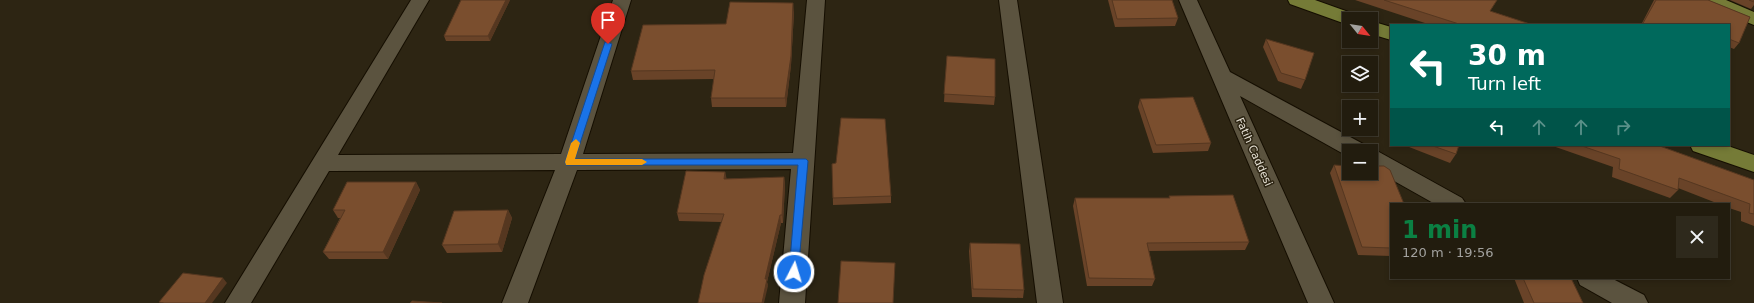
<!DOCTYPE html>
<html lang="en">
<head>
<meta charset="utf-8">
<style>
  body { margin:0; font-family:"DejaVu Sans",sans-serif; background:#2e291c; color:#f1f3f6; height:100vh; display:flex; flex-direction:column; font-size:15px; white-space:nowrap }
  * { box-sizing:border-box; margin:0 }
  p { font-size:13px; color:#a2a19e }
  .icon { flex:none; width:22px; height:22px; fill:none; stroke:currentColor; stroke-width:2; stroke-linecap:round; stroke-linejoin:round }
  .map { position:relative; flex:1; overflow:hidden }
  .side { position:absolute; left:1390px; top:203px; width:340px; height:76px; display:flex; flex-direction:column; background:#221c0e; border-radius:0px; box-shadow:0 2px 6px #0003,0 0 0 1px #3f3a2e }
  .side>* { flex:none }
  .top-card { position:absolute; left:1390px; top:24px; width:340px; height:122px; border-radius:0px; box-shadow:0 2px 6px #0003,0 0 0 1px #3f3a2e; background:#00695c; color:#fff; overflow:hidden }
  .needle { width:26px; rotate:120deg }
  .tools { position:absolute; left:1342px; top:12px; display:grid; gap:8px }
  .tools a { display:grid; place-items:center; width:36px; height:36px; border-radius:0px; background:#221c0e; box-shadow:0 2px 6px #0003,0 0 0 1px #3f3a2e; font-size:20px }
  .pin { position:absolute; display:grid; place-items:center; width:34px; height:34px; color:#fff; margin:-41px -17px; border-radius:50% 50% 50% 0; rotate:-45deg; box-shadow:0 0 4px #0007 }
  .pin .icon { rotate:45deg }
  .me { position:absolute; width:44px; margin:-22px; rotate:5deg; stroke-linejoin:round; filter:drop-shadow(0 0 3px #0008) }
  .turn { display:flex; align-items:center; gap:14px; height:84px; padding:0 12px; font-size:18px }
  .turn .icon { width:52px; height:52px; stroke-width:2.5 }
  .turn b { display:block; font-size:28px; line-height:34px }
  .lanes { display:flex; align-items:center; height:38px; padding:0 12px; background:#0003; justify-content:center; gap:20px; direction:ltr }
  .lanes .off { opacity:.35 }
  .round { display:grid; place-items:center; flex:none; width:42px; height:42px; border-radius:0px; background:#2e291c }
  .headline { display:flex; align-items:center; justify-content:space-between; height:68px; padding:0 12px }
  h1 { font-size:24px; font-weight:700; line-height:30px; color:#0b8043 }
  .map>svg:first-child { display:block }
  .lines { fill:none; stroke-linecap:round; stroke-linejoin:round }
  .minor-casing { stroke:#150e01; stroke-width:2 }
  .major-casing { stroke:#150e01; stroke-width:2 }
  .minor { fill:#5b533f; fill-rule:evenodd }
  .major { fill:#757b37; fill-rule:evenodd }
  .wall { fill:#694328 }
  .shaded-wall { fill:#553720 }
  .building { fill:#7a4e2e; stroke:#553720 }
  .route { fill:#1a73e8; stroke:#114b97 }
  .slow { fill:#f59e0b }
  .labels { text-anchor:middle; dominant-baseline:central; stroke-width:3; stroke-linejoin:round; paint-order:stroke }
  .street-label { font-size:11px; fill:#e7e2d6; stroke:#2d2513 }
</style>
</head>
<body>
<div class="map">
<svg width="1754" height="303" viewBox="0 0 1754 303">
  <rect width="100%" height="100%" fill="#2d2513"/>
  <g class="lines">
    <g class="minor-casing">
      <g id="minor">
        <polygon points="411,0 429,0 338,155 561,154 613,0 631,0 583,154 793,153 807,0 825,0 805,303 779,303 791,169 577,170 528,303 502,303 555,170 329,171 251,303 225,303"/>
        <polygon points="999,0 1017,0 1063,303 1037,303"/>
        <polygon points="1179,0 1197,0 1230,72 1365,145 1368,151 1371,150 1379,152 1462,198 1466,204 1435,204 1371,168 1371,151 1349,151 1349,157 1240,96 1334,303 1308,303"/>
        <polygon points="1577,278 1611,278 1644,295 1648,303 1612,303 1580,285"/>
      </g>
    </g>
    <g class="major-casing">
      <g id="major">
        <polygon points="1288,0 1315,0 1357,15 1360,19 1349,19 1349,25 1343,23 1290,4"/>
        <polygon points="1700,0 1726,0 1754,12 1754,25 1702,4"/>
        <polygon points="1371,21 1391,27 1391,40 1371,34"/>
        <polygon points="1690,145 1725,145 1754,155 1754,172 1693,151"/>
      </g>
    </g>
    <use href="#minor" class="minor"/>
    <use href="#major" class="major"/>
  </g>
  <g class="wall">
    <polygon points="510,0 490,41 446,41 444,36"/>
    <polygon points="1108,0 1172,0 1178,18 1175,26 1115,27"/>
    <polygon points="1355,0 1497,0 1490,11 1533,25 1431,25"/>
    <polygon points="1654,0 1708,0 1750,17 1739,43 1734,49 1729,47 1729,25 1641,25"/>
    <polygon points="1730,0 1754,0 1754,5 1751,9"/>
    <polygon points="794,12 791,65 786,107 712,107 711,98 714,79 633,80 631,71 726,24"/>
    <polygon points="1266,39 1305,80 1301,89 1278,81 1263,47"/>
    <polygon points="947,56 995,97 994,105 944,102"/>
    <polygon points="1140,99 1211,143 1208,151 1153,153 1138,107"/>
    <polygon points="1404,145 1459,145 1456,154 1450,163"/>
    <polygon points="1550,145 1657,145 1754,180 1754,226 1741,221 1741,212 1729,208 1729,204 1719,204 1678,188 1678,190 1670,198 1612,177 1613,167"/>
    <polygon points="832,164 891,196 891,203 833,205"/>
    <polygon points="1334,165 1391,204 1391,256 1358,255 1330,173"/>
    <polygon points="725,172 726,179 784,177 785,185 783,223 781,223 767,282 768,286 721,222 679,221 677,213"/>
    <polygon points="416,182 420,190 388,259 329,259 323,252 340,218 338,218 333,210"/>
    <polygon points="1169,196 1249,242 1245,250 1149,251 1155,279 1152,286 1087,286 1073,206 1075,198 1169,198"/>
    <polygon points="508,210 512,218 502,252 447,253 442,245"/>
    <polygon points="970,243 1024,290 1023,298 972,297 969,251"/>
    <polygon points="1514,278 1571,278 1583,303 1524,303"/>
  </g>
  <g class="shaded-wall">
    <polygon points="506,0 510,0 490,41 488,36"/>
    <polygon points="793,3 794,12 791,65 786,107 785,98"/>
    <polygon points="725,172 727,180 724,179"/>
    <polygon points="784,177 785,185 783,223 782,215"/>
    <polygon points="416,182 420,190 388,259 383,252"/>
    <polygon points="508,210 512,218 502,252 498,244"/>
    <polygon points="780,215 781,223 767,282 768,286 764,303 762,303 765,279"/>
    <polygon points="223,278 227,283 212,303 205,303"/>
  </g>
  <g class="building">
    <polygon points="461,0 506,0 488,36 444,36"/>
    <polygon points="1112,0 1172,0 1178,18 1117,19"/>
    <polygon points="1384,0 1497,0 1490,11 1533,25 1459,25 1459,24"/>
    <polygon points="1656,0 1708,0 1750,17 1739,43 1729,39 1729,25 1691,25 1689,24 1689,25 1642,25"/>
    <polygon points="1749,0 1754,0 1754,2"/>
    <polygon points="730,2 793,3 791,56 785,98 711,98 715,70 631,71 643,25 726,24"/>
    <polygon points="1266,39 1314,53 1305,80 1281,73"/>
    <polygon points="947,56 995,59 995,97 944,94"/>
    <polygon points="1193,97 1211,143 1156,145 1140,99"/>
    <polygon points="841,118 885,119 891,196 833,198 832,164 836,163"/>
    <polygon points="1430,145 1459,145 1456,154"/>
    <polygon points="1579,145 1657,145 1754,180 1754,214 1749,213 1750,204 1679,178 1678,190 1619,169 1620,159"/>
    <polygon points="1334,165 1349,166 1349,173 1371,173 1371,166 1384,166 1390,170 1404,204 1391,204 1391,248 1362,247"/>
    <polygon points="686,171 725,172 724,179 784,177 782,215 780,215 765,279 767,279 762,303 698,303 704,275 724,214 677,213"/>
    <polygon points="347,182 416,182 383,252 323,252 345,210 333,210"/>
    <polygon points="1233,195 1249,242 1147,243 1155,279 1089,278 1075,198 1170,198 1169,196"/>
    <polygon points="508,210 498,244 442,245 454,211"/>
    <polygon points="970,243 1020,244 1024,290 973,289"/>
    <polygon points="841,261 895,263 893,303 838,303"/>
    <polygon points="183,273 223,278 205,303 164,303 159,302"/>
    <polygon points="1523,278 1571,278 1583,303 1534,303"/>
    <polygon points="412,301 442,303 410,303"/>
  </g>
  <polygon class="route" points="605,42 608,42 612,44 575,159 806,159 808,161 798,274 791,274 789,272 798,165 566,165 565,162"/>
  <polygon class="slow" points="576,139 580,143 575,159 642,159 647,162 642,165 566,165 565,162 571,143"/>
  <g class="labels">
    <g class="street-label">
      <text transform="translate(1254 152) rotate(66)">Fatih Caddesi</text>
    </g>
  </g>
</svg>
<div class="tools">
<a><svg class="needle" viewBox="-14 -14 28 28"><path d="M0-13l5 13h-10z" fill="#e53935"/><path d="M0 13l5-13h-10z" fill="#a2a19e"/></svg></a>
<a><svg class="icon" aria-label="layers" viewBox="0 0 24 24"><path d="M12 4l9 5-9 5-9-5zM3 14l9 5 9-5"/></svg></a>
<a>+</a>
<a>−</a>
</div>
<div class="pin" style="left:608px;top:44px;background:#d93025"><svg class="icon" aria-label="arrive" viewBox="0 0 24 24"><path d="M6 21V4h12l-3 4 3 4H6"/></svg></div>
<svg class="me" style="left:794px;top:272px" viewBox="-20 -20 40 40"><circle r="17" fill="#1a73e8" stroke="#fff" stroke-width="3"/><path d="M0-11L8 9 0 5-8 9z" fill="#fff"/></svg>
<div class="top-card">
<div class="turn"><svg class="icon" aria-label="left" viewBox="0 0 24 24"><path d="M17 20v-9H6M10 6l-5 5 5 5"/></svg><div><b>30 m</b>Turn left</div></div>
<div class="lanes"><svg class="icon" aria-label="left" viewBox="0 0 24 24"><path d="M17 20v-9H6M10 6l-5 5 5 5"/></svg><svg class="icon off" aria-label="ahead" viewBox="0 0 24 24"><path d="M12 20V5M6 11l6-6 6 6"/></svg><svg class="icon off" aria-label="ahead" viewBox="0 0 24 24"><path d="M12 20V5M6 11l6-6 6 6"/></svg><svg class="icon off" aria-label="right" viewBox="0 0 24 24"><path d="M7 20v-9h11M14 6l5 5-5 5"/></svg></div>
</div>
<section class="side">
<div class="headline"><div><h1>1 min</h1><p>120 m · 19:56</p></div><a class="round"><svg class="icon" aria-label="close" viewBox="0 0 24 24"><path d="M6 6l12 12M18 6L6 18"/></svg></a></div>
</section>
</div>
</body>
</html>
